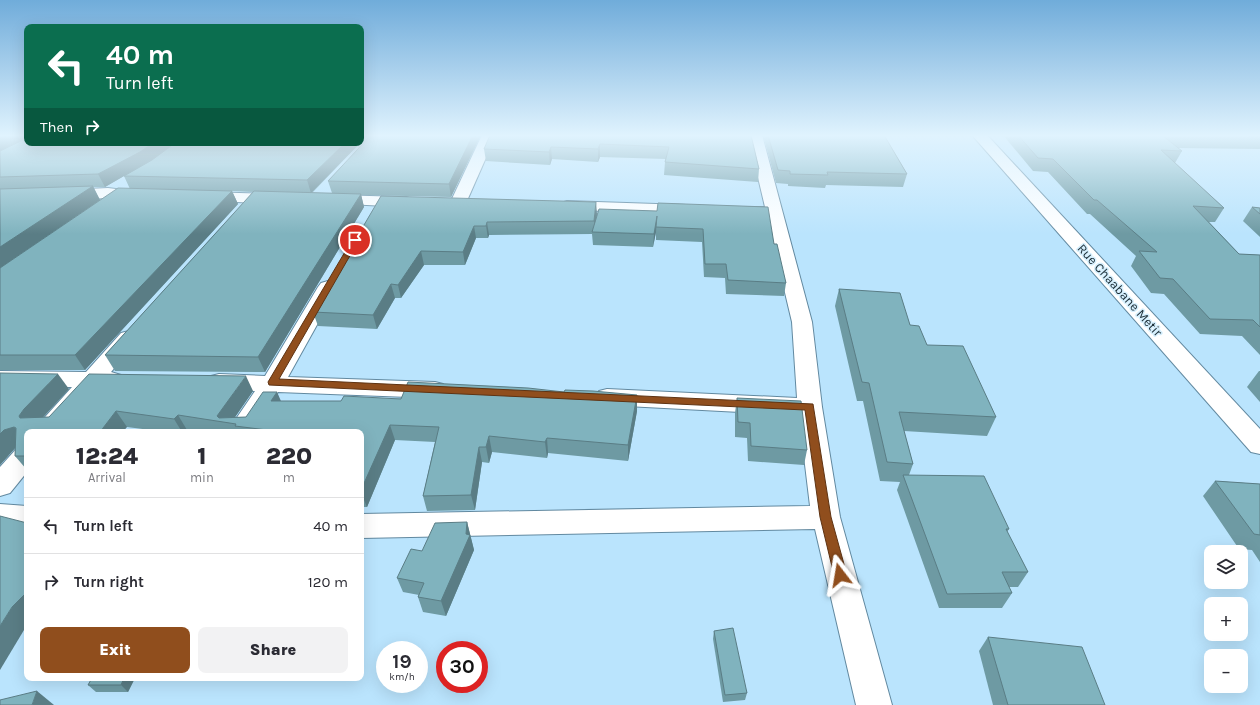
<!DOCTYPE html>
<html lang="en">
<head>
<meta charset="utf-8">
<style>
  body { margin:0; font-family:Karla,sans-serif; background:#f2f2f3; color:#2b2b33; height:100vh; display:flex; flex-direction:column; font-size:15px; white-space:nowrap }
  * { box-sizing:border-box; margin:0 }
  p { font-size:13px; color:#7c7c81 }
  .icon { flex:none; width:22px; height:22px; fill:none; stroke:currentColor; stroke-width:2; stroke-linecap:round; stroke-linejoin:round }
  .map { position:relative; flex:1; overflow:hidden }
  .sheet { position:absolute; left:24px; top:429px; width:340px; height:252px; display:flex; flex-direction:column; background:#fff; border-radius:8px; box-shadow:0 4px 16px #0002 }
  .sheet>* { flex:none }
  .guide { position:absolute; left:24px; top:24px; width:340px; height:122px; border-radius:8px; box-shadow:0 4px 16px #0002; background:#0b6e4f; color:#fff; overflow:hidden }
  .tools { position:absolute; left:1204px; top:545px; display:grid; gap:8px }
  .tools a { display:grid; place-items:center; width:44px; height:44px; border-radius:8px; background:#fff; box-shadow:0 4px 16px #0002; font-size:20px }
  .speed { position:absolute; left:376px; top:641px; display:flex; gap:8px; font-size:20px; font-weight:700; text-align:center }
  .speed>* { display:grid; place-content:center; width:52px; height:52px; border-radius:50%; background:#fff; box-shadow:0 4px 16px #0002; line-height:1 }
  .speed small { font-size:10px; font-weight:400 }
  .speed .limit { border:6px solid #d22; background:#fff; color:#111 }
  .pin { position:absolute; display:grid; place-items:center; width:34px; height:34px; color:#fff; margin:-17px; border:2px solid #fff; border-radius:50%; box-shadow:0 1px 4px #0007 }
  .me { position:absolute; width:44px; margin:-22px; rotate:346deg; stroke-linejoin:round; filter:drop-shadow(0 0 3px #0008) }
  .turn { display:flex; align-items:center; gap:14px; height:84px; padding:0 16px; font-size:18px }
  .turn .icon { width:52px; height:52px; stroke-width:2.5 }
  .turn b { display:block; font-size:28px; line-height:34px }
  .then { display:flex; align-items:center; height:38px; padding:0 16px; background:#0003; gap:8px; font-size:15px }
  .eta { display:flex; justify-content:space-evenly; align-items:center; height:68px; text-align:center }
  .eta b { font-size:24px; font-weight:800; line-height:28px }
  .action { display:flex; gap:8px; margin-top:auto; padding:8px 16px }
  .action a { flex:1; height:46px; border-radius:8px; background:#904e1d; color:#fff; font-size:16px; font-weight:800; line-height:46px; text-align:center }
  .action a+a { background:#f2f2f3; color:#2b2b33 }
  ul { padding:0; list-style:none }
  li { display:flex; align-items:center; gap:12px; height:56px; padding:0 16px; border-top:1px solid #e1e1e2 }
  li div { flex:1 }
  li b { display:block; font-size:15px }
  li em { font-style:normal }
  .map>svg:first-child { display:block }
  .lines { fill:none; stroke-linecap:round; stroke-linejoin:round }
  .street-casing { stroke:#6289a0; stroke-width:2 }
  .street { fill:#fff; fill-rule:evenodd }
  .wall { fill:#6e9aa3 }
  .shaded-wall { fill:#5a7d85 }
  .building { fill:#80b3be; stroke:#5a7d85 }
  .route { fill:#904e1d; stroke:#5e3313 }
  .labels { text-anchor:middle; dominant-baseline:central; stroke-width:3; stroke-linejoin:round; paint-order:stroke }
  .street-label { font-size:13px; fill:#1b2c35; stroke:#d5effd }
</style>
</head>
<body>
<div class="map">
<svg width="1260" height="705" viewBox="0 0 1260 705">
  <rect width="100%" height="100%" fill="#bae4fd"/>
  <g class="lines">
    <g class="street-casing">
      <g id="street">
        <polygon points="482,135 496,135 466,203 464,206 458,208 452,206 450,203"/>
        <polygon points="748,135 762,135 812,322 822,407 840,517 892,705 856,705 815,529 361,538 361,514 810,506 799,415 607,405 599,403 595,397 599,391 607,389 797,398 792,322 767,217 733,215 731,211 733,207 765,207"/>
        <polygon points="972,135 987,135 1260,429 1260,454 1251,452"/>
        <polygon points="108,188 147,193 149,196 147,199 141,201 108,198 67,200 61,198 59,195 61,192 67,190"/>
        <polygon points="205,192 276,194 282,196 284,199 282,202 276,204 199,200 197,197 199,194"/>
        <polygon points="333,195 406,197 412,199 414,202 412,205 406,207 327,203 325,200 327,197"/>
        <polygon points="567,201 686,205 692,206 694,210 692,214 686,215 561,209 559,206 561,203"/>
        <polygon points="328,281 335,283 338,287 288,377 435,382 443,384 447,390 443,396 435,398 278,392 253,432 227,432 255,391 219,390 211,388 207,382 211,376 219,374 265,376 318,287 321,283"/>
        <polygon points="129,331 137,333 140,338 111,372 121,375 125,380 121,385 113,388 98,388 60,432 33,432 37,426 72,387 0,387 0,371 86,372 121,333"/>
        <polygon points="27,444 27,472 10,493 0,496 0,467 18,447"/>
        <polygon points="0,504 27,506 27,530 0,528"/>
      </g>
    </g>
    <use href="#street" class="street"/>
  </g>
  <g class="wall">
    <polygon points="0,135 27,135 27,143 360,143 312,193 332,193 328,181 481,135 451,197 361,195 364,207 265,372 115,371 105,355 253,192 232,191 238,204 85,370 0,370 0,268 130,189 124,176 105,187 93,187 100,200 0,268"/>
    <polygon points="751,135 759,169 758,182 664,175 665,162 666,159 600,157 598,162 552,159 550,165 486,161 484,149"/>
    <polygon points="763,135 884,135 907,174 903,187 826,185 825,188 788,186 788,184 776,183"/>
    <polygon points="1003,135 1260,135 1260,149 1178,148 1182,151 1175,163 1224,208 1215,222 1209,222 1239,254 1260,255 1260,355 1242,336 1200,334 1164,294 1151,293 1131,266 1136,256 1090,214 1087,214 1048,172 1033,171"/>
    <polygon points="381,196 597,215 657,211 774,244 786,283 784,296 726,294 725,278 704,277 702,242 656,240 656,232 653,247 593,245 592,234 489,235 488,238 476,238 465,265 424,265 401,298 395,298 377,329 318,326 313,312"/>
    <polygon points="1252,207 1260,208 1260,237 1243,221"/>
    <polygon points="839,289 910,325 927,345 996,417 987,436 904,431 913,464 909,475 1009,529 1007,532 1028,572 1018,587 1009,587 1012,593 1002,608 939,608 897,490 900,482 880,481 863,401 857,401 835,306"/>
    <polygon points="1259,371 1260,371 1260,402 1247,387"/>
    <polygon points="0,373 69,389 43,417 49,417 253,391 235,417 246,417 277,392 280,401 341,401 564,392 637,395 637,411 628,461 548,453 547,458 492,452 489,463 482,462 475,510 427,511 423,496 435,442 395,440 367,507 361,507 361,432 197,432 187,430 185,432 166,432 127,427 27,432 27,470 15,456 15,448 0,465"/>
    <polygon points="737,398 807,450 804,465 748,461 747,438 735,437 735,413"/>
    <polygon points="1215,481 1260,484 1260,562 1252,550 1239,549 1203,496"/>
    <polygon points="467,522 474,550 446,616 423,612 418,597 419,595 403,592 397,578 422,551"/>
    <polygon points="714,631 747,693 745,700 723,702 713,639"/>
    <polygon points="988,637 1105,705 993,705 979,651"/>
    <polygon points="135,678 128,692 96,692 88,685"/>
  </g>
  <g class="shaded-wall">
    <polygon points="5,135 24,135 26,140 0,154 0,138"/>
    <polygon points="361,135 367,135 361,142"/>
    <polygon points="473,135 481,135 451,197 449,184"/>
    <polygon points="153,143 175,143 146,165 124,176 105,187 98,174"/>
    <polygon points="345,143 360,143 311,193 307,180"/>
    <polygon points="600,144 600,157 598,162 598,149"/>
    <polygon points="551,147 552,159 550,165 549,152"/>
    <polygon points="93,186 100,200 0,268 0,247"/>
    <polygon points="232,191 238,204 85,370 75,355"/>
    <polygon points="361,194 364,207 265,372 258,357"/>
    <polygon points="596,202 597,214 595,232 594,221"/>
    <polygon points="657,216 656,232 653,247 654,234"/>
    <polygon points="487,222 489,235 488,238 486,226"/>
    <polygon points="474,226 476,238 465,265 463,252"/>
    <polygon points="421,251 424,265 401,298 398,285"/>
    <polygon points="391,284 395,298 377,329 373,315"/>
    <polygon points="58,374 69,389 36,425 20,418 19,416 24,409"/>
    <polygon points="246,376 253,391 231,423 220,421 217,416"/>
    <polygon points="277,392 284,408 271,401"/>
    <polygon points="637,395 637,411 628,461 628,445"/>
    <polygon points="116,411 127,427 123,432 100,432"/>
    <polygon points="178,415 187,430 185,432 182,432 174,419"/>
    <polygon points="390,425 395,440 367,507 361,493 361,490"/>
    <polygon points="14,427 27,443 17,446 0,465 0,434 4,430"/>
    <polygon points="489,436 492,452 489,463 486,447"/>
    <polygon points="547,438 548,453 547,458 545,442"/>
    <polygon points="479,447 482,462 475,510 471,495"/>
    <polygon points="467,522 474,550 446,616 441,601 466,534"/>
    <polygon points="27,592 27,625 0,670 0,626 12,607"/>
    <polygon points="124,678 135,678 128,692 121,685"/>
    <polygon points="37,691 54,705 32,705"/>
  </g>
  <g class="building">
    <polygon points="0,135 5,135 0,138"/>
    <polygon points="371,135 473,135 449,184 328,181"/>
    <polygon points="490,135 751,135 759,169 665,162 669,147 600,144 598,149 551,147 549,152 484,149"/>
    <polygon points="768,135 884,135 907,174 827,172 828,175 790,174 790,171 778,170"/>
    <polygon points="1018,135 1162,135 1182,151 1161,150 1224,208 1193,206 1239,254 1260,255 1260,327 1253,320 1210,319 1173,279 1160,278 1139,251 1157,252 1097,200 1094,200 1053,159 1038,158"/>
    <polygon points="1200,135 1260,135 1260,136"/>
    <polygon points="27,138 27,143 153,143 140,152 98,174 0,177 0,151"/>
    <polygon points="175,143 345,143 307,180 124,176 152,160"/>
    <polygon points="93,186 0,247 0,189"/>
    <polygon points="118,188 232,191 75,355 0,355 0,268"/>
    <polygon points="254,191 361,194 258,357 105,355"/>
    <polygon points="381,196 596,202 594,221 487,222 486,226 474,226 463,252 421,251 398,285 391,284 373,315 313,312"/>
    <polygon points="658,203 768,207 774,244 777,244 786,283 728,280 726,264 705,264 703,229 656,227 657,216 654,234 592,232 599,209 657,211"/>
    <polygon points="1252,207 1260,208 1260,214"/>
    <polygon points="839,289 900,293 910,325 919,326 927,345 963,346 996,417 899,412 913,464 887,462 869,383 862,382"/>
    <polygon points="0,373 58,374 24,409 19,416 20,418 49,417 89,374 246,376 217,416 219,418 246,417 263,392 277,392 271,401 341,401 344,396 401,399 408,382 528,388 564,392 565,390 593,391 637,395 628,445 547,438 545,442 489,436 486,447 479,447 471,495 423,496 439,427 390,425 361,490 361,432 283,432 235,426 236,424 178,415 174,419 116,411 100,432 27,432 27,456 15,456 16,428 14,427 4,430 0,434"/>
    <polygon points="737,398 801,401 807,450 751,446 750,423 738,422"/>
    <polygon points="903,475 984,476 1009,529 1006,529 1028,572 1002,572 1012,593 947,594"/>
    <polygon points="1215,481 1260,484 1260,535 1254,534"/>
    <polygon points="0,516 27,523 27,592 12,607 0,626"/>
    <polygon points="467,522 466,534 470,535 441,601 418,597 424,583 397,578 411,549 422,551 435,523"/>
    <polygon points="733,628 747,693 725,695 714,631"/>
    <polygon points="988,637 1082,647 1105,705 1008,705"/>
    <polygon points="92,678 124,678 121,685 88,685"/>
    <polygon points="37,691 32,705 0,705 0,700"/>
  </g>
  <linearGradient id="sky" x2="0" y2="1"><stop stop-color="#70acda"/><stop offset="0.58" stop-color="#e0f3fe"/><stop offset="1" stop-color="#e0f3fe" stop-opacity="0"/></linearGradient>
  <rect width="1260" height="234" fill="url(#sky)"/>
  <polygon class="route" points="355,238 359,240 279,379 813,404 831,517 847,575 845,579 840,580 836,579 834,575 820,517 805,410 269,385 268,382 352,240"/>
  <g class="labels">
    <g class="street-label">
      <text transform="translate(1120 290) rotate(48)">Rue Chaabane Metir</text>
    </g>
  </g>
</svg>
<div class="tools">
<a><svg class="icon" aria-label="layers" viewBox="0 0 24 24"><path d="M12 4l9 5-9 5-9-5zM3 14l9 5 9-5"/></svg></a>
<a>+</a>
<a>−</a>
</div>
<div class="speed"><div>19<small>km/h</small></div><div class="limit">30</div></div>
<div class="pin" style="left:355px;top:240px;background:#d93025"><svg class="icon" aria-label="arrive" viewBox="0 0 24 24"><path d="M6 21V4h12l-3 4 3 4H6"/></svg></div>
<svg class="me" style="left:840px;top:575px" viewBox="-20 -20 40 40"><path d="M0-17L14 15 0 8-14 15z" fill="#904e1d" stroke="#fff" stroke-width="4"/></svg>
<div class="guide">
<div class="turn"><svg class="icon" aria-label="left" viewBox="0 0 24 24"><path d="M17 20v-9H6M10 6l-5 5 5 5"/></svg><div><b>40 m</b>Turn left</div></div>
<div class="then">Then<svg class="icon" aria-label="right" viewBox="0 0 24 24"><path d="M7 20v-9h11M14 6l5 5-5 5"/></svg></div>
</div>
<section class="sheet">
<div class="eta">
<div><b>12:24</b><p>Arrival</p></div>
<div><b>1</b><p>min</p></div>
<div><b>220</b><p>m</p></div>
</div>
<ul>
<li><svg class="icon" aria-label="left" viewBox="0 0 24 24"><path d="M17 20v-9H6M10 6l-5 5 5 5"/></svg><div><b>Turn left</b></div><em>40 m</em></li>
<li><svg class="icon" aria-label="right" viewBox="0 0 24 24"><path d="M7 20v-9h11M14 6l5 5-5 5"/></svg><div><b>Turn right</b></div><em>120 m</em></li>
</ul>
<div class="action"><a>Exit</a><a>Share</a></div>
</section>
</div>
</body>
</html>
